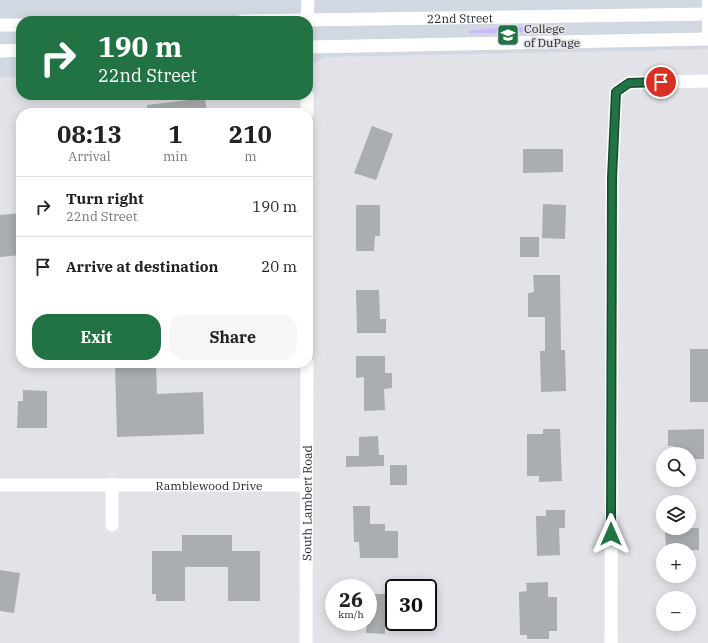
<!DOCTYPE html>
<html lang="en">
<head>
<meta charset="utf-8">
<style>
  body { margin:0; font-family:"IBM Plex Serif",serif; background:#f6f6f6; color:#222; height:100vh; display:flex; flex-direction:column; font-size:15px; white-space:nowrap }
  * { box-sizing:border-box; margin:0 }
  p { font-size:13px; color:#767676 }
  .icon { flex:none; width:22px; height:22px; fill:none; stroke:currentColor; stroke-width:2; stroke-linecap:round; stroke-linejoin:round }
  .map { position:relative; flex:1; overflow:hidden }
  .sheet { position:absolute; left:16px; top:108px; width:297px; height:260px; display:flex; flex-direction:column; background:#fff; border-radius:16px; box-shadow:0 2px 10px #0003 }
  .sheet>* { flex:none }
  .hud { position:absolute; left:16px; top:16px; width:297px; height:84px; border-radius:16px; box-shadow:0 2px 10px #0003; background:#217344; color:#fff; overflow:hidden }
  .tools { position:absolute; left:656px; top:447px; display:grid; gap:8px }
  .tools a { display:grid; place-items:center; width:40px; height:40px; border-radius:50%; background:#fff; box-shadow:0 2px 10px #0003; font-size:20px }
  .speed { position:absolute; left:325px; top:579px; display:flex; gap:8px; font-size:20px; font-weight:700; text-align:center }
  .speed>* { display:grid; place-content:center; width:52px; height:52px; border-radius:50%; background:#fff; box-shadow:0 2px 10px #0003; line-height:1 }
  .speed small { font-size:10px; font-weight:400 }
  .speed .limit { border:2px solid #111; border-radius:6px; background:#fff; color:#111 }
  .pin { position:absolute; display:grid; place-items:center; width:34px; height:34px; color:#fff; margin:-17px; border:2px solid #fff; border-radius:50%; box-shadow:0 1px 4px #0007 }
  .me { position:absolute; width:44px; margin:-22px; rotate:0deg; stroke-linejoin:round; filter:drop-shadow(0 0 3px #0008) }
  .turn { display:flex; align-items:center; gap:14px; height:84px; padding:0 16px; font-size:18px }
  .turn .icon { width:52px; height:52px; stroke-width:2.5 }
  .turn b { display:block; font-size:28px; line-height:34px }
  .eta { display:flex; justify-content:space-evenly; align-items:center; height:68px; text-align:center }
  .eta b { font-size:24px; font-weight:700; line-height:28px }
  .action { display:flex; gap:8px; margin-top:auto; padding:8px 16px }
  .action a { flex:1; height:46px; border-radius:16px; background:#217344; color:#fff; font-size:16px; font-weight:700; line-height:46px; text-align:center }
  .action a+a { background:#f6f6f6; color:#222 }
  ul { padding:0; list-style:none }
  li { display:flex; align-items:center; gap:12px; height:60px; padding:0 16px; border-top:1px solid #e0e0e0 }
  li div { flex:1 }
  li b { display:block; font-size:15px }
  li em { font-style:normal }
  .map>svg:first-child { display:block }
  .built { fill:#d2d8e2 }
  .green { fill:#d0b6ff }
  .building { fill:#aaaeb1 }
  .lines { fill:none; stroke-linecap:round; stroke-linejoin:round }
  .lane { stroke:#fff; stroke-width:6 }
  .street { stroke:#fff; stroke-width:13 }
  .route-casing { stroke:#154b2c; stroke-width:10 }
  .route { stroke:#217344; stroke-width:7 }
  .labels { text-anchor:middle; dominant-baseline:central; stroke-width:3.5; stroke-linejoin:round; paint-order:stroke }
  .street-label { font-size:12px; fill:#27282a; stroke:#e1e3e8 }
  .poi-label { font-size:12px; fill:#27282a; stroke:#e1e3e8; text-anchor:start }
</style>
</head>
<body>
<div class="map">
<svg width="708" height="643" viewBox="0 0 708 643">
  <rect width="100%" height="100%" fill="#e1e3e8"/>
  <polygon class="built" points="0,0 708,0 708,49 327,57 308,65 308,21 21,21 21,77 0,77"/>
  <polygon class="green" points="550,26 549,29 510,33 469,33 469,31 505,27"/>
  <g class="building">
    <polygon points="205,98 207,113 148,113 147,105"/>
    <polygon points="372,126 393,134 376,180 354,173"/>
    <polygon points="523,149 563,149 563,172 523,173"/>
    <polygon points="543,204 566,205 565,239 542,238"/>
    <polygon points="356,205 380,205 380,236 375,236 374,251 356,251"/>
    <polygon points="21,213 21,255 0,257 0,215"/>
    <rect x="520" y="237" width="19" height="20"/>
    <polygon points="533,275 560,275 561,350 565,350 566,391 541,392 540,351 545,351 545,317 528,317 528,293 534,292"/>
    <polygon points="356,290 379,290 380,319 386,319 386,333 357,333"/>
    <rect x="690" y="349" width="18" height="53"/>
    <polygon points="356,356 385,356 385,373 392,373 392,388 384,389 385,410 364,411 364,377 356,378"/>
    <polygon points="115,363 156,363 157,394 203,392 204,434 117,437"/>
    <polygon points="23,390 47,391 47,428 17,428 18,401 23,401"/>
    <polygon points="543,429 560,429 562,481 539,482 539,476 527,476 527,434 543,434"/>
    <polygon points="704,429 704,459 689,459 689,454 674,454 674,446 668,446 668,430"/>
    <polygon points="378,436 379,455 384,455 384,466 346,467 346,456 359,456 359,437"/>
    <rect x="390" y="465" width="17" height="20"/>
    <polygon points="353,506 370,506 370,524 385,524 385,531 398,531 398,558 360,558 359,542 354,542"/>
    <polygon points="546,510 565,510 565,528 559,528 560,555 537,556 536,516 546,516"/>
    <polygon points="665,528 699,528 699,550 666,550"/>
    <polygon points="182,535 232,535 232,551 260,551 260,601 228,601 228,567 185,567 185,601 156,601 156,594 152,594 152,551 182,551"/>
    <polygon points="0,570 20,573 14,613 0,611"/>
    <polygon points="548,582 548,597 557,597 557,631 549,631 549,639 527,639 527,635 520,635 519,592 527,591 526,583"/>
    <polygon points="368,594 394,594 394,615 385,615 385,634 366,633 367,622 368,622"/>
  </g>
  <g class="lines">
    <polyline class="lane" points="705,0 705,39"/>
    <g class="street">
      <path id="s1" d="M 242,21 L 708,14"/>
      <polyline points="307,21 308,0"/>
      <polyline points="0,25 21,25"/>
      <polyline points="308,47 708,39"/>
      <polyline points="0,51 21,50"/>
      <polyline points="307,113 307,95"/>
      <polyline points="112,484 112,525"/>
      <path id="s2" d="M 0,485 L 306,485"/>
      <path id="s3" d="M 306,643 L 307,363"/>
      <polyline points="611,643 612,178 616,92 629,83 708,81"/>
    </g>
  </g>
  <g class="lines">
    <g class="route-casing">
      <polyline id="route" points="611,534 612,178 616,92 629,83 661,82"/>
    </g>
    <use href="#route" class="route"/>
  </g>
  <defs>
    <g id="university-square" transform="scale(1.15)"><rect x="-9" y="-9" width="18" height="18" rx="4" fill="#217344" stroke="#e1e3e8"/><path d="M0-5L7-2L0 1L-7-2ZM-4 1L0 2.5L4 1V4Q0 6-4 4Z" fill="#fff"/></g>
  </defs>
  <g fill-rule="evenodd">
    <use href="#university-square" x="508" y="35"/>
  </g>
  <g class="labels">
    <g class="street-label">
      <text stroke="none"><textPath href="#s1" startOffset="218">22nd Street</textPath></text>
      <text stroke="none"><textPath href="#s2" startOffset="209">Ramblewood Drive</textPath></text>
      <text stroke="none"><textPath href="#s3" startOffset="140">South Lambert Road</textPath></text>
    </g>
    <g class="poi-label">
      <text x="524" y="28">College<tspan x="524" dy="14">of DuPage</tspan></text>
    </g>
  </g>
</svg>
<div class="tools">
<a><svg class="icon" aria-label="search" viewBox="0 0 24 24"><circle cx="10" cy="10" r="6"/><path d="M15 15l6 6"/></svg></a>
<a><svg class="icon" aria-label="layers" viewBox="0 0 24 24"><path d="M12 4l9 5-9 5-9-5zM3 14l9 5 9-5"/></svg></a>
<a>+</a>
<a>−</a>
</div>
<div class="speed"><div>26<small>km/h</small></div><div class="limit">30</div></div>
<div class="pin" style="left:661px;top:82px;background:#d93025"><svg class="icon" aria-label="arrive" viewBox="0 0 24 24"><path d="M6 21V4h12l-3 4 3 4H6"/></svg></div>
<svg class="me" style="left:611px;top:534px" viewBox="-20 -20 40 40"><path d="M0-17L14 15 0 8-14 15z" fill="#217344" stroke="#fff" stroke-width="4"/></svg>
<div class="hud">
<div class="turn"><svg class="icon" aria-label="right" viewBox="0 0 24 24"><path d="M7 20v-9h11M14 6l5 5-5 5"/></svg><div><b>190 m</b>22nd Street</div></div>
</div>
<section class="sheet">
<div class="eta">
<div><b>08:13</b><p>Arrival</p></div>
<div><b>1</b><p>min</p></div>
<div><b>210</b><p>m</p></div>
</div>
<ul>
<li><svg class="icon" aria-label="right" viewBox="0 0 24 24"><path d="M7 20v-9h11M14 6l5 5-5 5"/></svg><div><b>Turn right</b><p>22nd Street</p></div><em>190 m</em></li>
<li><svg class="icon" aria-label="arrive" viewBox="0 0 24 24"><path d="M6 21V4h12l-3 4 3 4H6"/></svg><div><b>Arrive at destination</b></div><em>20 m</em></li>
</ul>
<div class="action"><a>Exit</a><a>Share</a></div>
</section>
</div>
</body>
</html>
